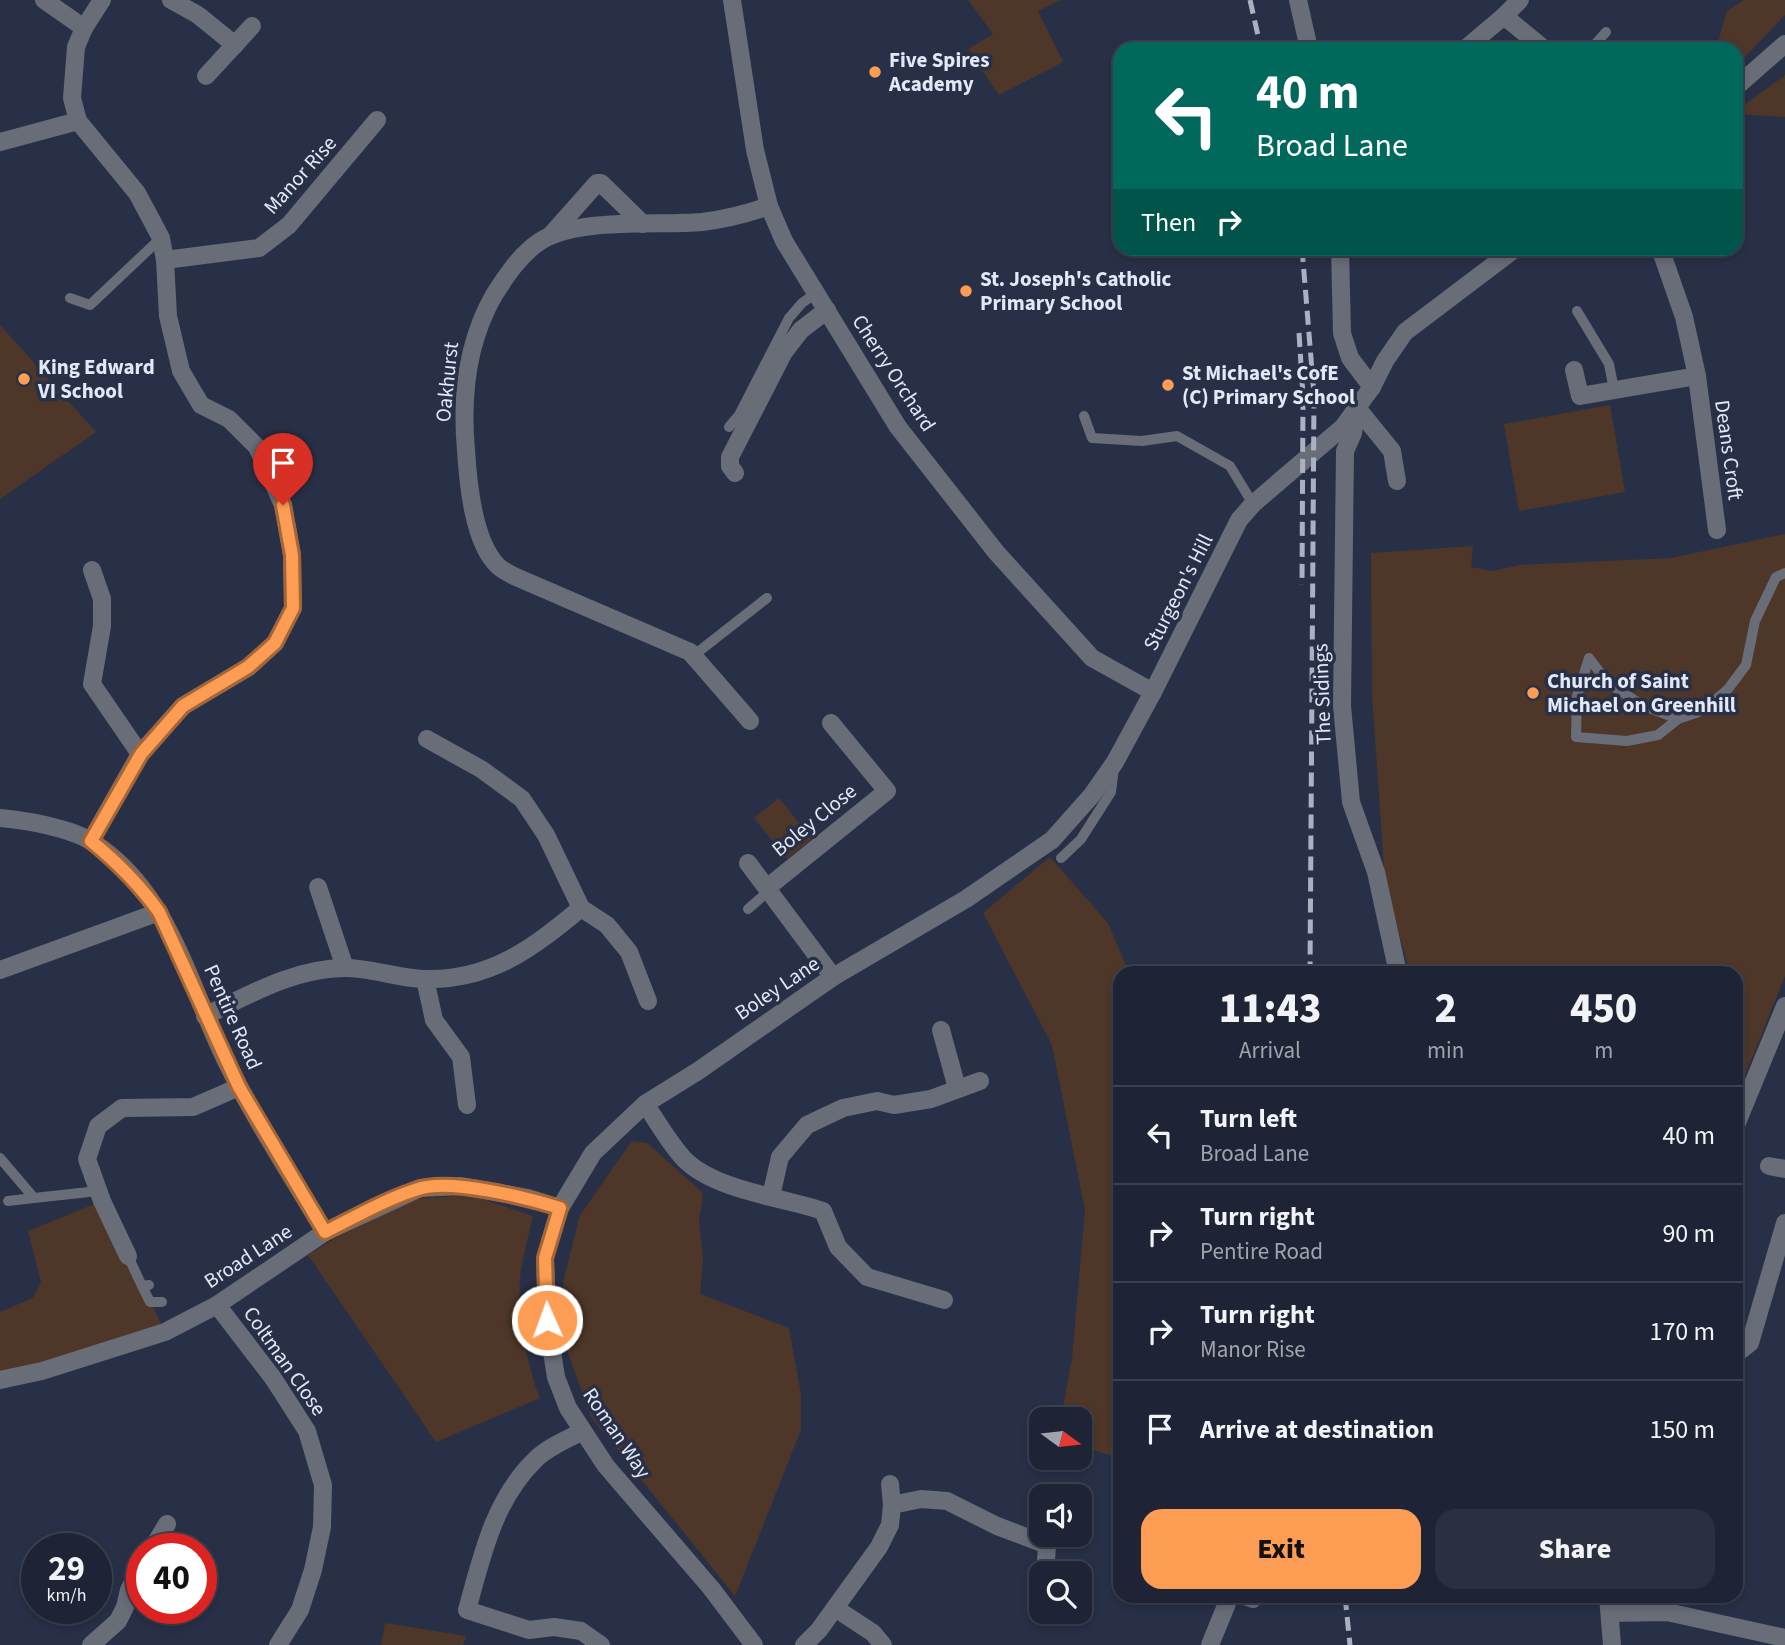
<!DOCTYPE html>
<html lang="en">
<head>
<meta charset="utf-8">
<style>
  body { margin:0; font-family:"Source Sans 3",sans-serif; background:#2b3041; color:#f1f3f6; height:100vh; display:flex; flex-direction:column; font-size:26px; white-space:nowrap }
  * { box-sizing:border-box; margin:0 }
  p { font-size:23px; color:#a1a4ad }
  .icon { flex:none; width:38px; height:38px; fill:none; stroke:currentColor; stroke-width:2; stroke-linecap:round; stroke-linejoin:round }
  .map { position:relative; flex:1; overflow:hidden }
  .sheet { position:absolute; left:1113px; top:966px; width:630px; height:637px; display:flex; flex-direction:column; background:#1e2435; border-radius:21px; box-shadow:0 4px 10px #0003,0 0 0 2px #3c4150 }
  .sheet>* { flex:none }
  .hud { position:absolute; left:1113px; top:42px; width:630px; height:214px; border-radius:21px; box-shadow:0 4px 10px #0003,0 0 0 2px #3c4150; background:#00695c; color:#fff; overflow:hidden }
  .needle { width:46px; rotate:105deg }
  .buttons { position:absolute; left:1029px; top:1407px; display:grid; gap:14px }
  .buttons a { display:grid; place-items:center; width:63px; height:63px; border-radius:14px; background:#1e2435; box-shadow:0 4px 10px #0003,0 0 0 2px #3c4150; font-size:35px }
  .speed { position:absolute; left:21px; top:1533px; display:flex; gap:14px; font-size:35px; font-weight:700; text-align:center }
  .speed>* { display:grid; place-content:center; width:91px; height:91px; border-radius:50%; background:#1e2435; box-shadow:0 4px 10px #0003,0 0 0 2px #3c4150; line-height:1 }
  .speed small { font-size:18px; font-weight:400 }
  .speed .limit { border:10px solid #d22; background:#fff; color:#111 }
  .pin { position:absolute; display:grid; place-items:center; width:60px; height:60px; color:#fff; margin:-72px -30px; border-radius:50% 50% 50% 0; rotate:-45deg; box-shadow:0 0 7px #0007 }
  .pin .icon { rotate:45deg }
  .me { position:absolute; width:77px; margin:-38px; rotate:358deg; stroke-linejoin:round; filter:drop-shadow(0 0 5px #0008) }
  .turn { display:flex; align-items:center; gap:24px; height:147px; padding:0 28px; font-size:32px }
  .turn .icon { width:91px; height:91px; stroke-width:2.5 }
  .turn b { display:block; font-size:49px; line-height:60px }
  .then { display:flex; align-items:center; height:66px; padding:0 28px; background:#0003; gap:14px; font-size:26px }
  .eta { display:flex; justify-content:space-evenly; align-items:center; height:119px; text-align:center }
  .eta b { font-size:42px; font-weight:800; line-height:49px }
  .button { display:flex; gap:14px; margin-top:auto; padding:14px 28px }
  .button a { flex:1; height:80px; border-radius:21px; background:#fd9d54; color:#111; font-size:28px; font-weight:800; line-height:80px; text-align:center }
  .button a+a { background:#2b3041; color:#f1f3f6 }
  ul { padding:0; list-style:none }
  li { display:flex; align-items:center; gap:21px; height:98px; padding:0 28px; border-top:2px solid #3c4150 }
  li div { flex:1 }
  li b { display:block; font-size:26px }
  li em { font-style:normal }
  .map>svg:first-child { display:block }
  .green { fill:#4e3728 }
  .lines { fill:none; stroke-linecap:round; stroke-linejoin:round }
  .service { stroke:#686d78; stroke-width:10 }
  .minor { stroke:#686d78; stroke-width:18 }
  .tertiary { stroke:#686d78; stroke-width:18 }
  .rail { stroke:#abb1c3; stroke-width:5; stroke-dasharray:14 7; stroke-linecap:butt }
  .route-casing { stroke:#a46637; stroke-width:18 }
  .route { stroke:#fd9d54; stroke-width:12 }
  .poi-dot { fill:#fd9d54; stroke:#283047; stroke-width:2.5 }
  .labels { text-anchor:middle; dominant-baseline:central; stroke-width:7; stroke-linejoin:round; paint-order:stroke }
  .poi-label { font-size:21px; font-weight:bold; fill:#e2e8f7; stroke:#283047; text-anchor:start }
  .street-label { font-size:21px; fill:#e2e8f7; stroke:#283047 }
</style>
</head>
<body>
<div class="map">
<svg width="1785" height="1645" viewBox="0 0 1785 1645">
  <rect width="100%" height="100%" fill="#283047"/>
  <g class="green">
    <polygon points="968,0 1061,0 1038,11 1063,62 999,95 968,49 993,34"/>
    <polygon points="1744,0 1785,0 1785,15 1736,66 1736,49 1716,49 1727,11"/>
    <polygon points="1785,75 1785,117 1736,114 1736,111"/>
    <polygon points="0,325 96,432 0,499"/>
    <polygon points="1610,405 1625,492 1519,511 1504,424"/>
    <polygon points="1785,534 1785,976 1736,1098 1736,973 1410,973 1385,883 1372,695 1371,553 1473,546 1471,567 1492,571 1519,565 1671,558"/>
    <polygon points="779,798 812,839 787,859 754,818"/>
    <polygon points="1050,857 1108,923 1129,973 1120,973 1120,1458 1080,1446 1080,1419 1061,1419 1072,1358 1085,1210 1052,1045 983,913"/>
    <polygon points="632,1141 647,1143 703,1193 699,1221 703,1258 700,1294 789,1328 801,1394 801,1430 735,1596 591,1417 567,1350 563,1283 580,1215"/>
    <path d="M 455,1196 L 479,1198 L 533,1216 C 529,1234 524,1252 521,1270 C 516,1308 526,1363 540,1398 L 436,1442 L 308,1255 L 334,1239 L 415,1199 Z"/>
    <polygon points="102,1201 165,1332 0,1380 0,1312 33,1298 41,1282 28,1231"/>
    <polygon points="385,1623 466,1636 463,1645 381,1645"/>
  </g>
  <g class="lines">
    <g class="service">
      <polyline points="1591,49 1606,32"/>
      <polyline points="70,298 90,305 161,238"/>
      <polyline points="1577,311 1609,364 1614,390"/>
      <polyline points="1084,416 1092,438 1142,441 1177,436 1230,466 1253,504"/>
      <polyline points="729,427 739,415 789,318 802,303 816,293"/>
      <polyline points="693,656 767,598"/>
      <polyline points="1678,719 1642,705 1608,683 1589,658 1577,696 1576,737 1627,741 1658,735 1678,719 1696,713 1713,702 1728,689 1746,665 1755,621 1776,577 1785,573"/>
      <polyline points="1061,858 1081,839 1111,792 1114,768"/>
      <polyline points="748,909 770,890"/>
      <polyline points="0,1158 34,1198 98,1191"/>
      <polyline points="8,1201 34,1198"/>
      <polyline points="128,1256 142,1286 149,1285"/>
      <polyline points="142,1286 150,1302 162,1302"/>
    </g>
    <g class="minor">
      <polyline points="44,0 84,28"/>
      <polyline points="171,0 198,15 235,45"/>
      <polyline points="1298,0 1309,49"/>
      <polyline points="1504,16 1520,0"/>
      <polyline points="1465,49 1504,16 1544,49"/>
      <polyline points="206,76 252,26"/>
      <polyline points="0,142 78,121"/>
      <polyline points="550,236 597,183 601,183 643,224"/>
      <polyline points="1340,248 1342,333 1350,358 1372,387"/>
      <polyline points="1660,248 1684,317 1697,376 1717,530"/>
      <polyline points="165,260 259,248 289,225 377,120"/>
      <polyline points="1574,370 1580,396 1697,376"/>
      <polyline points="1357,408 1353,433 1345,451 1342,706 1351,802 1376,872 1398,973"/>
      <polyline points="1357,408 1392,451 1397,481"/>
      <polyline points="735,473 730,466 730,457 784,352 801,330 827,310"/>
      <polyline points="92,570 102,599 102,626 92,684 140,754"/>
      <path d="M 750,721 L 690,652 L 516,577 C 510,574 503,571 498,566 C 473,542 468,483 466,450 C 461,395 467,342 494,295 C 506,276 520,255 539,242 C 576,217 657,226 702,222 C 726,219 746,214 769,206"/>
      <polyline points="427,739 481,769 522,799 546,835 581,908 607,925 629,952 648,1001"/>
      <path d="M 0,818 C 25,820 71,828 92,842 C 169,890 189,986 226,1061 C 255,1120 292,1176 325,1232"/>
      <polyline points="91,841 140,754 183,706 249,667 275,643 293,608 292,555 283,505 257,447 229,419 201,405 181,371 168,316 165,260 161,238 137,193 78,121 72,98 76,47 84,28 102,0"/>
      <polyline points="748,863 833,977"/>
      <polyline points="318,887 345,968"/>
      <polyline points="768,887 887,791 831,723"/>
      <polyline points="0,970 159,912"/>
      <polyline points="425,979 434,1020 461,1057 467,1105"/>
      <path d="M 205,1016 C 249,995 295,968 345,968 C 371,968 398,978 424,979 C 490,981 533,948 581,908"/>
      <polyline points="941,1030 957,1088"/>
      <path d="M 645,1104 C 658,1122 670,1145 686,1161 C 718,1191 782,1197 823,1211 L 838,1247 L 867,1277 L 944,1300"/>
      <polyline points="1736,1125 1785,1006"/>
      <polyline points="1769,1166 1785,1169"/>
      <polyline points="771,1196 780,1157 807,1125 843,1108 877,1101 894,1105 931,1099 980,1081"/>
      <polyline points="128,1256 102,1201 87,1159 98,1126 122,1108 193,1107 239,1087"/>
      <polyline points="217,1305 273,1378 307,1431 323,1485 322,1527 313,1570 300,1610 278,1645"/>
      <polyline points="1736,1354 1750,1343 1785,1223"/>
      <polyline points="0,1380 42,1371 165,1332 217,1305 325,1232 420,1188 461,1186 528,1198 560,1208"/>
      <path d="M 583,1431 C 568,1439 548,1447 536,1459 C 494,1499 482,1556 467,1610 L 529,1630 L 554,1627 L 581,1631 L 601,1645"/>
      <polyline points="892,1505 921,1499 947,1501 997,1526 1047,1545"/>
      <polyline points="152,1549 167,1524"/>
      <polyline points="1046,1561 1047,1545 1059,1535"/>
      <polyline points="1245,1596 1253,1599"/>
      <polyline points="1608,1596 1612,1645"/>
      <polyline points="835,1608 873,1633 883,1645"/>
      <polyline points="1610,1613 1667,1612 1785,1638"/>
      <polyline points="91,1645 118,1621 125,1607 129,1590 142,1565"/>
      <polyline points="804,1645 819,1630 879,1547 890,1525 892,1505 890,1484"/>
      <polyline points="1210,1645 1230,1596"/>
    </g>
    <g class="tertiary">
      <polyline points="732,0 755,150 769,206 784,241 898,427 996,552 1092,658 1153,692"/>
      <polyline points="1736,87 1785,44"/>
      <polyline points="754,1645 711,1588 606,1466 568,1408 556,1377 547,1320 545,1258 560,1208 593,1153 645,1104 698,1071 833,977 966,899 1052,840 1092,795 1115,762 1153,692 1239,520 1253,504 1343,427 1372,387 1385,361 1405,332 1516,248"/>
    </g>
    <g class="rail">
      <polyline points="1250,0 1261,49"/>
      <polyline points="1302,248 1314,395 1310,973"/>
      <polyline points="1299,333 1303,396 1302,585"/>
      <polyline points="1345,1596 1350,1645"/>
    </g>
  </g>
  <g class="lines">
    <g class="route-casing">
      <path id="route" d="M 283,505 L 292,555 L 293,608 L 275,643 L 248,667 L 183,706 L 141,754 L 91,841 C 118,863 139,884 159,912 L 239,1087 L 325,1232 C 355,1217 386,1199 418,1189 C 450,1178 527,1198 560,1208 L 545,1258 L 547,1320"/>
    </g>
    <use href="#route" class="route"/>
  </g>
  <g class="poi-dot">
    <circle cx="875" cy="72" r="7"/>
    <circle cx="966" cy="291" r="7"/>
    <circle cx="24" cy="379" r="7"/>
    <circle cx="1168" cy="385" r="7"/>
    <circle cx="1533" cy="693" r="7"/>
  </g>
  <g class="labels">
    <g class="poi-label">
      <text x="889" y="60">Five Spires<tspan x="889" dy="24">Academy</tspan></text>
      <text x="980" y="279">St. Joseph's Catholic<tspan x="980" dy="24">Primary School</tspan></text>
      <text x="38" y="367">King Edward<tspan x="38" dy="24">VI School</tspan></text>
      <text x="1182" y="373">St Michael's CofE<tspan x="1182" dy="24">(C) Primary School</tspan></text>
      <text x="1547" y="681">Church of Saint<tspan x="1547" dy="24">Michael on Greenhill</tspan></text>
    </g>
    <g class="street-label">
      <text transform="translate(300 175) rotate(-48)">Manor Rise</text>
      <text transform="translate(894 373) rotate(57)">Cherry Orchard</text>
      <text transform="translate(447 382) rotate(-84)">Oakhurst</text>
      <text transform="translate(1729 450) rotate(82)">Deans Croft</text>
      <text transform="translate(1178 592) rotate(-63)">Sturgeon's Hill</text>
      <text transform="translate(1322 694) rotate(-92)">The Sidings</text>
      <text transform="translate(814 820) rotate(-39)">Boley Close</text>
      <text transform="translate(777 988) rotate(-34)">Boley Lane</text>
      <text transform="translate(233 1017) rotate(66)">Pentire Road</text>
      <text transform="translate(248 1256) rotate(-33)">Broad Lane</text>
      <text transform="translate(285 1361) rotate(55)">Coltman Close</text>
      <text transform="translate(617 1433) rotate(56)">Roman Way</text>
    </g>
  </g>
</svg>
<div class="buttons">
<a><svg class="needle" viewBox="-14 -14 28 28"><path d="M0-13l5 13h-10z" fill="#e53935"/><path d="M0 13l5-13h-10z" fill="#a1a4ad"/></svg></a>
<a><svg class="icon" aria-label="sound" viewBox="0 0 24 24"><path d="M4 9h4l5-4v14l-5-4H4zM17 9q2 3 0 6"/></svg></a>
<a><svg class="icon" aria-label="search" viewBox="0 0 24 24"><circle cx="10" cy="10" r="6"/><path d="M15 15l6 6"/></svg></a>
</div>
<div class="speed"><div>29<small>km/h</small></div><div class="limit">40</div></div>
<div class="pin" style="left:283px;top:505px;background:#d93025"><svg class="icon" aria-label="arrive" viewBox="0 0 24 24"><path d="M6 21V4h12l-3 4 3 4H6"/></svg></div>
<svg class="me" style="left:547px;top:1320px" viewBox="-20 -20 40 40"><circle r="17" fill="#fd9d54" stroke="#fff" stroke-width="3"/><path d="M0-11L8 9 0 5-8 9z" fill="#fff"/></svg>
<div class="hud">
<div class="turn"><svg class="icon" aria-label="left" viewBox="0 0 24 24"><path d="M17 20v-9H6M10 6l-5 5 5 5"/></svg><div><b>40 m</b>Broad Lane</div></div>
<div class="then">Then<svg class="icon" aria-label="right" viewBox="0 0 24 24"><path d="M7 20v-9h11M14 6l5 5-5 5"/></svg></div>
</div>
<section class="sheet">
<div class="eta">
<div><b>11:43</b><p>Arrival</p></div>
<div><b>2</b><p>min</p></div>
<div><b>450</b><p>m</p></div>
</div>
<ul>
<li><svg class="icon" aria-label="left" viewBox="0 0 24 24"><path d="M17 20v-9H6M10 6l-5 5 5 5"/></svg><div><b>Turn left</b><p>Broad Lane</p></div><em>40 m</em></li>
<li><svg class="icon" aria-label="right" viewBox="0 0 24 24"><path d="M7 20v-9h11M14 6l5 5-5 5"/></svg><div><b>Turn right</b><p>Pentire Road</p></div><em>90 m</em></li>
<li><svg class="icon" aria-label="right" viewBox="0 0 24 24"><path d="M7 20v-9h11M14 6l5 5-5 5"/></svg><div><b>Turn right</b><p>Manor Rise</p></div><em>170 m</em></li>
<li><svg class="icon" aria-label="arrive" viewBox="0 0 24 24"><path d="M6 21V4h12l-3 4 3 4H6"/></svg><div><b>Arrive at destination</b></div><em>150 m</em></li>
</ul>
<div class="button"><a>Exit</a><a>Share</a></div>
</section>
</div>
</body>
</html>
